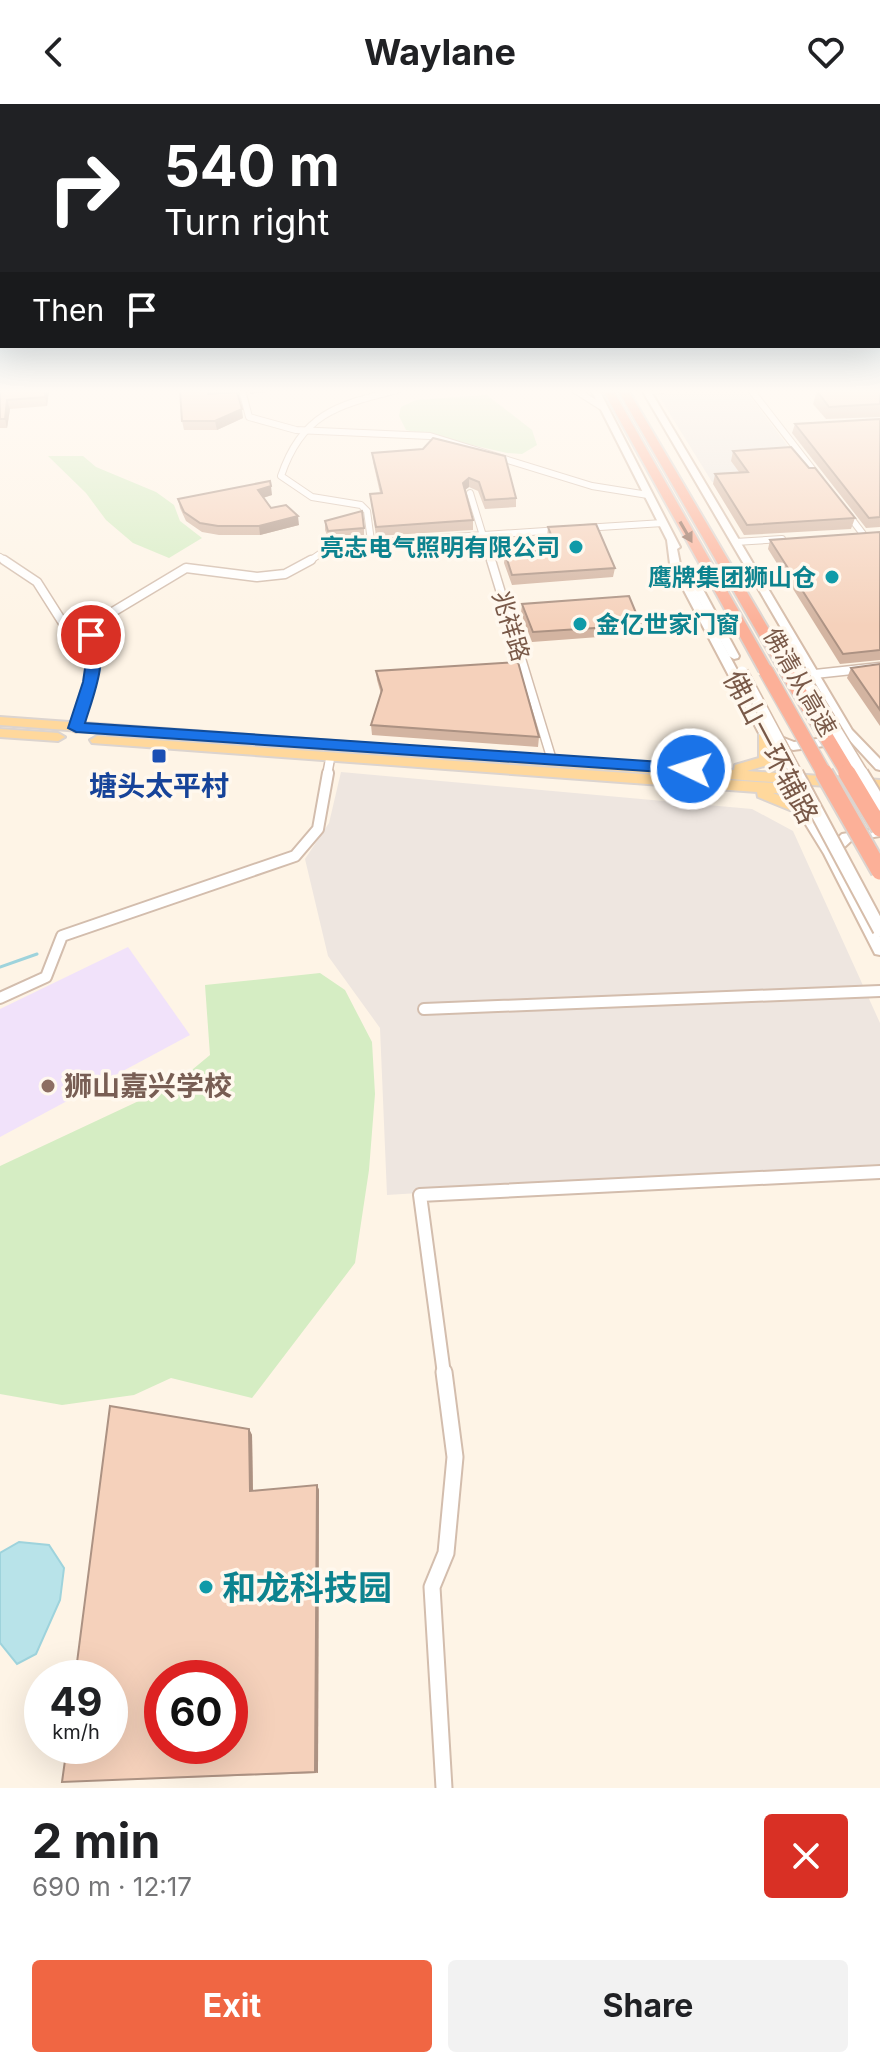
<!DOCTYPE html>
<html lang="en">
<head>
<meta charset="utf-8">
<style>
  body { margin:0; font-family:Inter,"Noto Sans SC",sans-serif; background:#f2f2f2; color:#202124; height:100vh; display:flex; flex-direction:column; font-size:30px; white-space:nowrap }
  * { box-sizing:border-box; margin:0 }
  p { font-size:26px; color:#757577 }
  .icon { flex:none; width:44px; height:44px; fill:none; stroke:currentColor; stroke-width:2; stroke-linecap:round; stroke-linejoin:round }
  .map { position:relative; height:1684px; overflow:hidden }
  .drawer { display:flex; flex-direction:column; background:#fff; flex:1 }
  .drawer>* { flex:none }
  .top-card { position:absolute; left:0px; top:0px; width:880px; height:244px; box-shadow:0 8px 32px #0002; background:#202124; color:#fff; overflow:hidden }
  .speed { position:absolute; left:24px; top:1556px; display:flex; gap:16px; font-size:40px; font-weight:700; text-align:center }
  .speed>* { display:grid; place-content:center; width:104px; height:104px; border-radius:50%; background:#fff; box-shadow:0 8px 32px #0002; line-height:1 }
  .speed small { font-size:20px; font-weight:400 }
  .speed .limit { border:12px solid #d22; background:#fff; color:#111 }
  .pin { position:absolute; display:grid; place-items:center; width:68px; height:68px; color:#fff; margin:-34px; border:4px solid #fff; border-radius:50%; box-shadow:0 2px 8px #0007 }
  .me { position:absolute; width:88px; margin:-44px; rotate:274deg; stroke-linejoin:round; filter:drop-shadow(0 0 6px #0008) }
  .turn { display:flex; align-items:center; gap:28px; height:168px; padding:0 32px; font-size:36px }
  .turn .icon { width:104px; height:104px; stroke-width:2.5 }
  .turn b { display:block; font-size:56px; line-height:68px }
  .then { display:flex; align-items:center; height:76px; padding:0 32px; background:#0003; gap:16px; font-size:30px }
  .round { display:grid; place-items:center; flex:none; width:84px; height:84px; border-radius:8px; background:#f2f2f2 }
  .summary { display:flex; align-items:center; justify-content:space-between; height:136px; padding:0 32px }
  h1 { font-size:48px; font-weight:700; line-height:60px }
  .action { display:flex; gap:16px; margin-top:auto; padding:16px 32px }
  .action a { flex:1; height:92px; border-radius:8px; background:#f06643; color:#fff; font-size:32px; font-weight:700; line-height:92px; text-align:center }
  .action a+a { background:#f2f2f2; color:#202124 }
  header { display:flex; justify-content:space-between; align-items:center; height:104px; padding:0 32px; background:#fff; font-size:36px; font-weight:700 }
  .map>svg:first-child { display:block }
  .industrial { fill:#eee6e0 }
  .education { fill:#f1e2fa }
  .green { fill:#d5edc3 }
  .water { fill:#b8e3e9; stroke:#9ed3dc; stroke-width:2 }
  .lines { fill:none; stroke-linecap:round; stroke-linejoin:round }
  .stream { stroke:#9ed3dc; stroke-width:3 }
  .minor-far4-casing { stroke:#d3bdad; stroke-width:8 }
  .minor-far3-casing { stroke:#d3bdad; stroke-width:11 }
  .minor-far2-casing { stroke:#d3bdad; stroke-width:14 }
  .minor-far1-casing { stroke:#d3bdad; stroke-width:16 }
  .minor-casing { stroke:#d3bdad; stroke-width:19 }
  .secondary-casing { stroke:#d6bdaa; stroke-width:4 }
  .primary-casing { stroke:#dcd4cf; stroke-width:4 }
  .motorway-casing { stroke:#dcd4cf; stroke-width:4 }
  .minor-far4 { stroke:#fff; stroke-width:6 }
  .minor-far3 { stroke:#fff; stroke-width:8 }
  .minor-far2 { stroke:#fff; stroke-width:10 }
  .minor-far1 { stroke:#fff; stroke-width:12 }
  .minor { stroke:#fff; stroke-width:15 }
  .secondary { fill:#fff; fill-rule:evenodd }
  .primary { fill:#ffd89c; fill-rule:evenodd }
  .motorway { fill:#fcb098; fill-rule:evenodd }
  .secondary-bridge-far1-casing { stroke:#d6bdaa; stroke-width:14; stroke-linecap:butt }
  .secondary-bridge-casing { stroke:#d6bdaa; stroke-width:17; stroke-linecap:butt }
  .motorway-bridge-far1-casing { stroke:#dcd4cf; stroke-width:17; stroke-linecap:butt }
  .motorway-bridge-casing { stroke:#dcd4cf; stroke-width:21; stroke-linecap:butt }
  .secondary-bridge-far1 { stroke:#fff; stroke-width:11 }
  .secondary-bridge { stroke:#fff; stroke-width:13 }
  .motorway-bridge-far1 { stroke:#fcb098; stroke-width:14 }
  .motorway-bridge { stroke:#fcb098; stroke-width:17 }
  .wall { fill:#d3b4a1 }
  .shaded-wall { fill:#ac9283 }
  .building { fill:#f5d1bb; stroke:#ac9283; stroke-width:2; fill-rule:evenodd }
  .oneway { fill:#936a58 }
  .route { fill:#1a73e8; stroke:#114b97; stroke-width:2 }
  .culture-dot { fill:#0f9aa8; stroke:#fff8ee; stroke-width:3 }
  .transit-dot { fill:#1a4fb4; stroke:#fff8ee; stroke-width:3 }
  .education-dot { fill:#8d6e63; stroke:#fff8ee; stroke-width:3 }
  .labels { text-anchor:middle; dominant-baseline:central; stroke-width:7; stroke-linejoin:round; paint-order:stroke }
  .far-culture-label { font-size:24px; font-weight:bold; fill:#0d838f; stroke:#fff8ee; text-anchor:end }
  .far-street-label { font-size:24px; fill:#795948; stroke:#fff8ee }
  .street-label { font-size:28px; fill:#795948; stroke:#fff8ee }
  .transit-label { font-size:28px; font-weight:bold; fill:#164399; stroke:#fff8ee }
  .education-label { font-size:28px; font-weight:bold; fill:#785e54; stroke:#fff8ee; text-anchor:start }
  .near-culture-label { font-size:34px; font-weight:bold; fill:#0d838f; stroke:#fff8ee; text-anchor:start }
</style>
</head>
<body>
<header><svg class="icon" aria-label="back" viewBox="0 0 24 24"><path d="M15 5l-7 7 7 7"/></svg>Waylane<svg class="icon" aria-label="heart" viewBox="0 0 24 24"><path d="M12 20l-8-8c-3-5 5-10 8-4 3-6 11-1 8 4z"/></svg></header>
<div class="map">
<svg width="880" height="1684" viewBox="0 0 880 1684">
  <rect width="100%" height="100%" fill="#fef4e6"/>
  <g class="industrial">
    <polygon points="745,286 810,371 712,378 657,289"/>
    <polygon points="341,668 752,705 793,727 880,919 880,1060 387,1091 380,924 328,852 305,755 329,719"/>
  </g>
  <polygon class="education" points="128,843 190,931 0,1033 0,905"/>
  <g class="green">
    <polygon points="487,291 532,326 537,341 522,350 507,349 406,326 399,312 401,303 416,296"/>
    <polygon points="48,352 83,352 96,363 156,388 174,401 180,417 202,434 169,454 133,439 106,416 86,389"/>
    <polygon points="320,869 345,886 372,938 375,990 369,1066 355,1159 252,1294 171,1274 134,1291 62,1301 0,1290 0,1062 175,980 210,951 205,881"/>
  </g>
  <polygon class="water" points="19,1438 49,1441 64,1464 60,1496 36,1550 17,1560 0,1539 0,1449"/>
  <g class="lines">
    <polyline class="stream" points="0,863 37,850"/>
    <g class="minor-far4-casing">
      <g id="minor-far4">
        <polyline points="242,286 249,313 296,326 430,332 592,382 648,391"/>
        <polyline points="575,286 602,303"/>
        <polyline points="751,286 820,375"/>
        <polyline points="646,287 663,286"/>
        <polyline points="470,389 491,458"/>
        <polyline points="847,409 863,430"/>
        <polyline points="584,424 663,419"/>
        <path d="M 371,437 L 367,407 L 361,401 L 312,393 L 281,372 C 302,309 338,301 397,286"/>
        <polyline points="735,438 782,435"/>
        <polyline points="0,453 7,458"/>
        <polyline points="308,458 333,441 560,426"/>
      </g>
    </g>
    <g class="minor-far3-casing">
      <g id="minor-far3">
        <polyline points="4,456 37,478 63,519 91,531 92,566 76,624"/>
        <polyline points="491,456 552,656"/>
        <polyline points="81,527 186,464 257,473 285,470 311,456"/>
        <polyline points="815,570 880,563"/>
        <polyline points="327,671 330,655"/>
      </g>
    </g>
    <g class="minor-far2-casing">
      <g id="minor-far2">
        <polyline points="0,894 46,873 62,832 295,752 318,725 328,669"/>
        <polyline points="424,905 880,887"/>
      </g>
    </g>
    <g class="minor-far1-casing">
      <polyline id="minor-far1" points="444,1270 420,1091 880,1068"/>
    </g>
    <g class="minor-casing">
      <polyline id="minor" points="444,1268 455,1353 446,1449 432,1483 444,1684"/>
    </g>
    <g class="secondary-casing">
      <g id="secondary">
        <polygon points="591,286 599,286 680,443 677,445 680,460 771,629 794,638 840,632 846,636 840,640 793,646 775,639 796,685 831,740 842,730 880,724 880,732 851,737 837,750 880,833 880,851 875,850 824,750 784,685 760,631 670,460 667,436"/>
        <polygon points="642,286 650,286 852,626 880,655 880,666 876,665 842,628"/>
        <polygon points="694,475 699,478 739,552 738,554 734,555 729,552 689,478"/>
        <polygon points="779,526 784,529 803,564 802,566 798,567 793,564 774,529"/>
      </g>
    </g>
    <g class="primary-casing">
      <g id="primary">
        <polygon points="0,613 734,666 735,661 759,654 759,631 766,627 773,631 773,657 771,660 747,667 880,676 880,686 0,621"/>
        <polygon points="0,625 58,629 65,633 58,637 0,633"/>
        <polygon points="97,632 800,681 805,683 807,686 805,689 773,689 807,703 809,706 807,709 797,709 758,693 757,688 92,639 90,636"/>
      </g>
    </g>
    <g class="motorway-casing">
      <g id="motorway">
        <polygon points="603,286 613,286 773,567 771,570 766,571 759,567"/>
        <polygon points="618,286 628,286 793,566 791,569 786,570 779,566"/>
      </g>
    </g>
    <use href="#minor-far4" class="minor-far4"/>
    <use href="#minor-far3" class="minor-far3"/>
    <use href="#minor-far2" class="minor-far2"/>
    <use href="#minor-far1" class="minor-far1"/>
    <use href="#minor" class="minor"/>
    <use href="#secondary" class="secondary"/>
    <use href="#primary" class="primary"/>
    <use href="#motorway" class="motorway"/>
    <g class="secondary-bridge-far1-casing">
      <g id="secondary-bridge-far1">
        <polyline points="798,564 863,671"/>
        <polyline points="742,568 797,671"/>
      </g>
    </g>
    <g class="secondary-bridge-casing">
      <g id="secondary-bridge">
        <polyline points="796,669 880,826"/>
        <polyline points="861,669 880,700"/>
      </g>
    </g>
    <g class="motorway-bridge-far1-casing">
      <g id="motorway-bridge-far1">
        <polyline points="786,566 849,671"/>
        <polyline points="766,567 825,671"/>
      </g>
    </g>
    <g class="motorway-bridge-casing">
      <g id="motorway-bridge">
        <polyline points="824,669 880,767"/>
        <polyline points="847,669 880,724"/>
      </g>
    </g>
    <use href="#secondary-bridge-far1" class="secondary-bridge-far1"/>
    <use href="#secondary-bridge" class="secondary-bridge"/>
    <use href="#motorway-bridge-far1" class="motorway-bridge-far1"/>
    <use href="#motorway-bridge" class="motorway-bridge"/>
  </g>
  <g class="wall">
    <polygon points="0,286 49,286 47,302 10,305 7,324 0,324"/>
    <polygon points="880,286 880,313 826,315 813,300 817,287"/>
    <polygon points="209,290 243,314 217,326 184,326 182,317"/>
    <polygon points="880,315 880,423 866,424 792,329 795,320"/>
    <polygon points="423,345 516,394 516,403 485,405 478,387 469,383 465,386 473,416 473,426 376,432 370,390 380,389 373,358 372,349"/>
    <polygon points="733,347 809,364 855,414 851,425 744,431 713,380 715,370 739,368 731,357"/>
    <polygon points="272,391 263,394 271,404 299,421 260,431 219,431 202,428 186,417 180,404 178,395"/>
    <polygon points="325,417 364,424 364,433 329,436 325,426"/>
    <polygon points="548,423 615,464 613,473 512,481 504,459 505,449 552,446 547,433"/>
    <polygon points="880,428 880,556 840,560 768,445 770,436"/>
    <polygon points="522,500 641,521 639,530 532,538 521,509"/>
    <polygon points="880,560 880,622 847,574 851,564"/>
    <polygon points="376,567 539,633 538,643 372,631 371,621 381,590 377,576"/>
    <polygon points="249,1325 252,1331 253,1387 317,1381 319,1386 318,1669 62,1678"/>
  </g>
  <g class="shaded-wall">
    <polygon points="46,286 49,286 47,302 45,293"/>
    <polygon points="249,286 280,286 250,290"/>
    <polygon points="7,296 10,305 7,324 5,315"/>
    <polygon points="242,305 243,314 217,326 215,317"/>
    <polygon points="469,374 469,383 462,388 463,379"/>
    <polygon points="271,382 272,391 259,395 258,386"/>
    <polygon points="298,412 299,421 260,431 259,422"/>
    <polygon points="249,1325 252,1331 253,1393 250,1387"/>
    <polygon points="317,1381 319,1386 318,1669 315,1668"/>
  </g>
  <g class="building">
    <polygon points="0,286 46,286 45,293 7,296 5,315 0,315"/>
    <polygon points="180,286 208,286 208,290 237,288 242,305 215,317 182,317"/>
    <polygon points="839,286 880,286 880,300 829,303 817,287"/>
    <polygon points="880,315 880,413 869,414 795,320"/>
    <polygon points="433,334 505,352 516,394 485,396 479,378 469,374 463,379 473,416 376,423 370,390 382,389 372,349 423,345"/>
    <polygon points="791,343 809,364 815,364 855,414 747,421 715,370 748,368 733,347"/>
    <polygon points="270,377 271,382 258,386 271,404 286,401 298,412 259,422 218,422 200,419 184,408 178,395"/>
    <polygon points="362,407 364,424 328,427 325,417"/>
    <polygon points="596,420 615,464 512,471 505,449 557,446 548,423"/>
    <polygon points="880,428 880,546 843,550 770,436"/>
    <polygon points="629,492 641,521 533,528 522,500"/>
    <polygon points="518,558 539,633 371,621 382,586 376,567"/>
    <polygon points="880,560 880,606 851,564"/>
    <path d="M 110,1302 L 249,1325 L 250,1387 L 317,1381 L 315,1668 L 62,1678 L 67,1642 L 110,1642 L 110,1574 L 75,1574 ZM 162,1574 L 230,1574 L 230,1642 L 162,1642 Z"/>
  </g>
  <defs><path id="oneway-solid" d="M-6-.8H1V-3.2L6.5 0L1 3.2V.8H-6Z" transform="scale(2)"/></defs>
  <use class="oneway" href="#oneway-solid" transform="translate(686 428) rotate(60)"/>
  <linearGradient id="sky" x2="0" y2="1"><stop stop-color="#95c7e8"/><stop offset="0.55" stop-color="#fffaf4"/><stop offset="1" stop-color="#fffaf4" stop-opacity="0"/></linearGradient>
  <rect width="880" height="522" fill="url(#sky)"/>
  <path class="route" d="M 86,528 L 96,528 C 109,555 93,592 85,619 L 691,660 L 699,665 L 691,670 L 76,628 L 68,624 L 83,578 L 88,544 Z"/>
  <g class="culture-dot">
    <circle cx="576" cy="443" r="8"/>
    <circle cx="832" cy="473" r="8"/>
    <circle cx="580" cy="520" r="8"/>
    <circle cx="206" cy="1483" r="8"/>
  </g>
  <rect class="transit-dot" x="151" y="644" width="16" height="16" rx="4"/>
  <circle class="education-dot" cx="48" cy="982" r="8"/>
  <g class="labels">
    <g class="far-culture-label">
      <text x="560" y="443">亮志电气照明有限公司</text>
      <text x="816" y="473">鹰牌集团狮山仓</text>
      <text x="596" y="520" text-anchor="start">金亿世家门窗</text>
    </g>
    <g class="far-street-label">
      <text transform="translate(511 522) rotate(73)">兆祥路</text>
      <text transform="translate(800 578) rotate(60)">佛清从高速</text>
    </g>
    <g class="street-label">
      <text transform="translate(771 643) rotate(62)">佛山一环辅路</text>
    </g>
    <g class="transit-label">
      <text x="159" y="682">塘头太平村</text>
    </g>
    <g class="education-label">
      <text x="64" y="982">狮山嘉兴学校</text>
    </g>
    <g class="near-culture-label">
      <text x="222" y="1483">和龙科技园</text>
    </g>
  </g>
</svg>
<div class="speed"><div>49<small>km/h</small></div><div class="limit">60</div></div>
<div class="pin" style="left:91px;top:531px;background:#d93025"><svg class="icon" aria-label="arrive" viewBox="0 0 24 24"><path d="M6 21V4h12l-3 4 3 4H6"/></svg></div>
<svg class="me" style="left:691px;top:665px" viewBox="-20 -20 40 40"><circle r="17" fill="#1a73e8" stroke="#fff" stroke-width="3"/><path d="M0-11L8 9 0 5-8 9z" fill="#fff"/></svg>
<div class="top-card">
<div class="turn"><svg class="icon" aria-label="right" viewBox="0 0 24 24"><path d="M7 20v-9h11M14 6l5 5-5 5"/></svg><div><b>540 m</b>Turn right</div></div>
<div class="then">Then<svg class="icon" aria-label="arrive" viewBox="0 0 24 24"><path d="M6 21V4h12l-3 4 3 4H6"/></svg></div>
</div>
</div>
<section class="drawer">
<div class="summary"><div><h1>2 min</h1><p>690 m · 12:17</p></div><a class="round" style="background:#d93025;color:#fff"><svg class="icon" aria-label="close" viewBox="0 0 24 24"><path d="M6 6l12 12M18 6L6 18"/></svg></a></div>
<div class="action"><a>Exit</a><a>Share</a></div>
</section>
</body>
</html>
